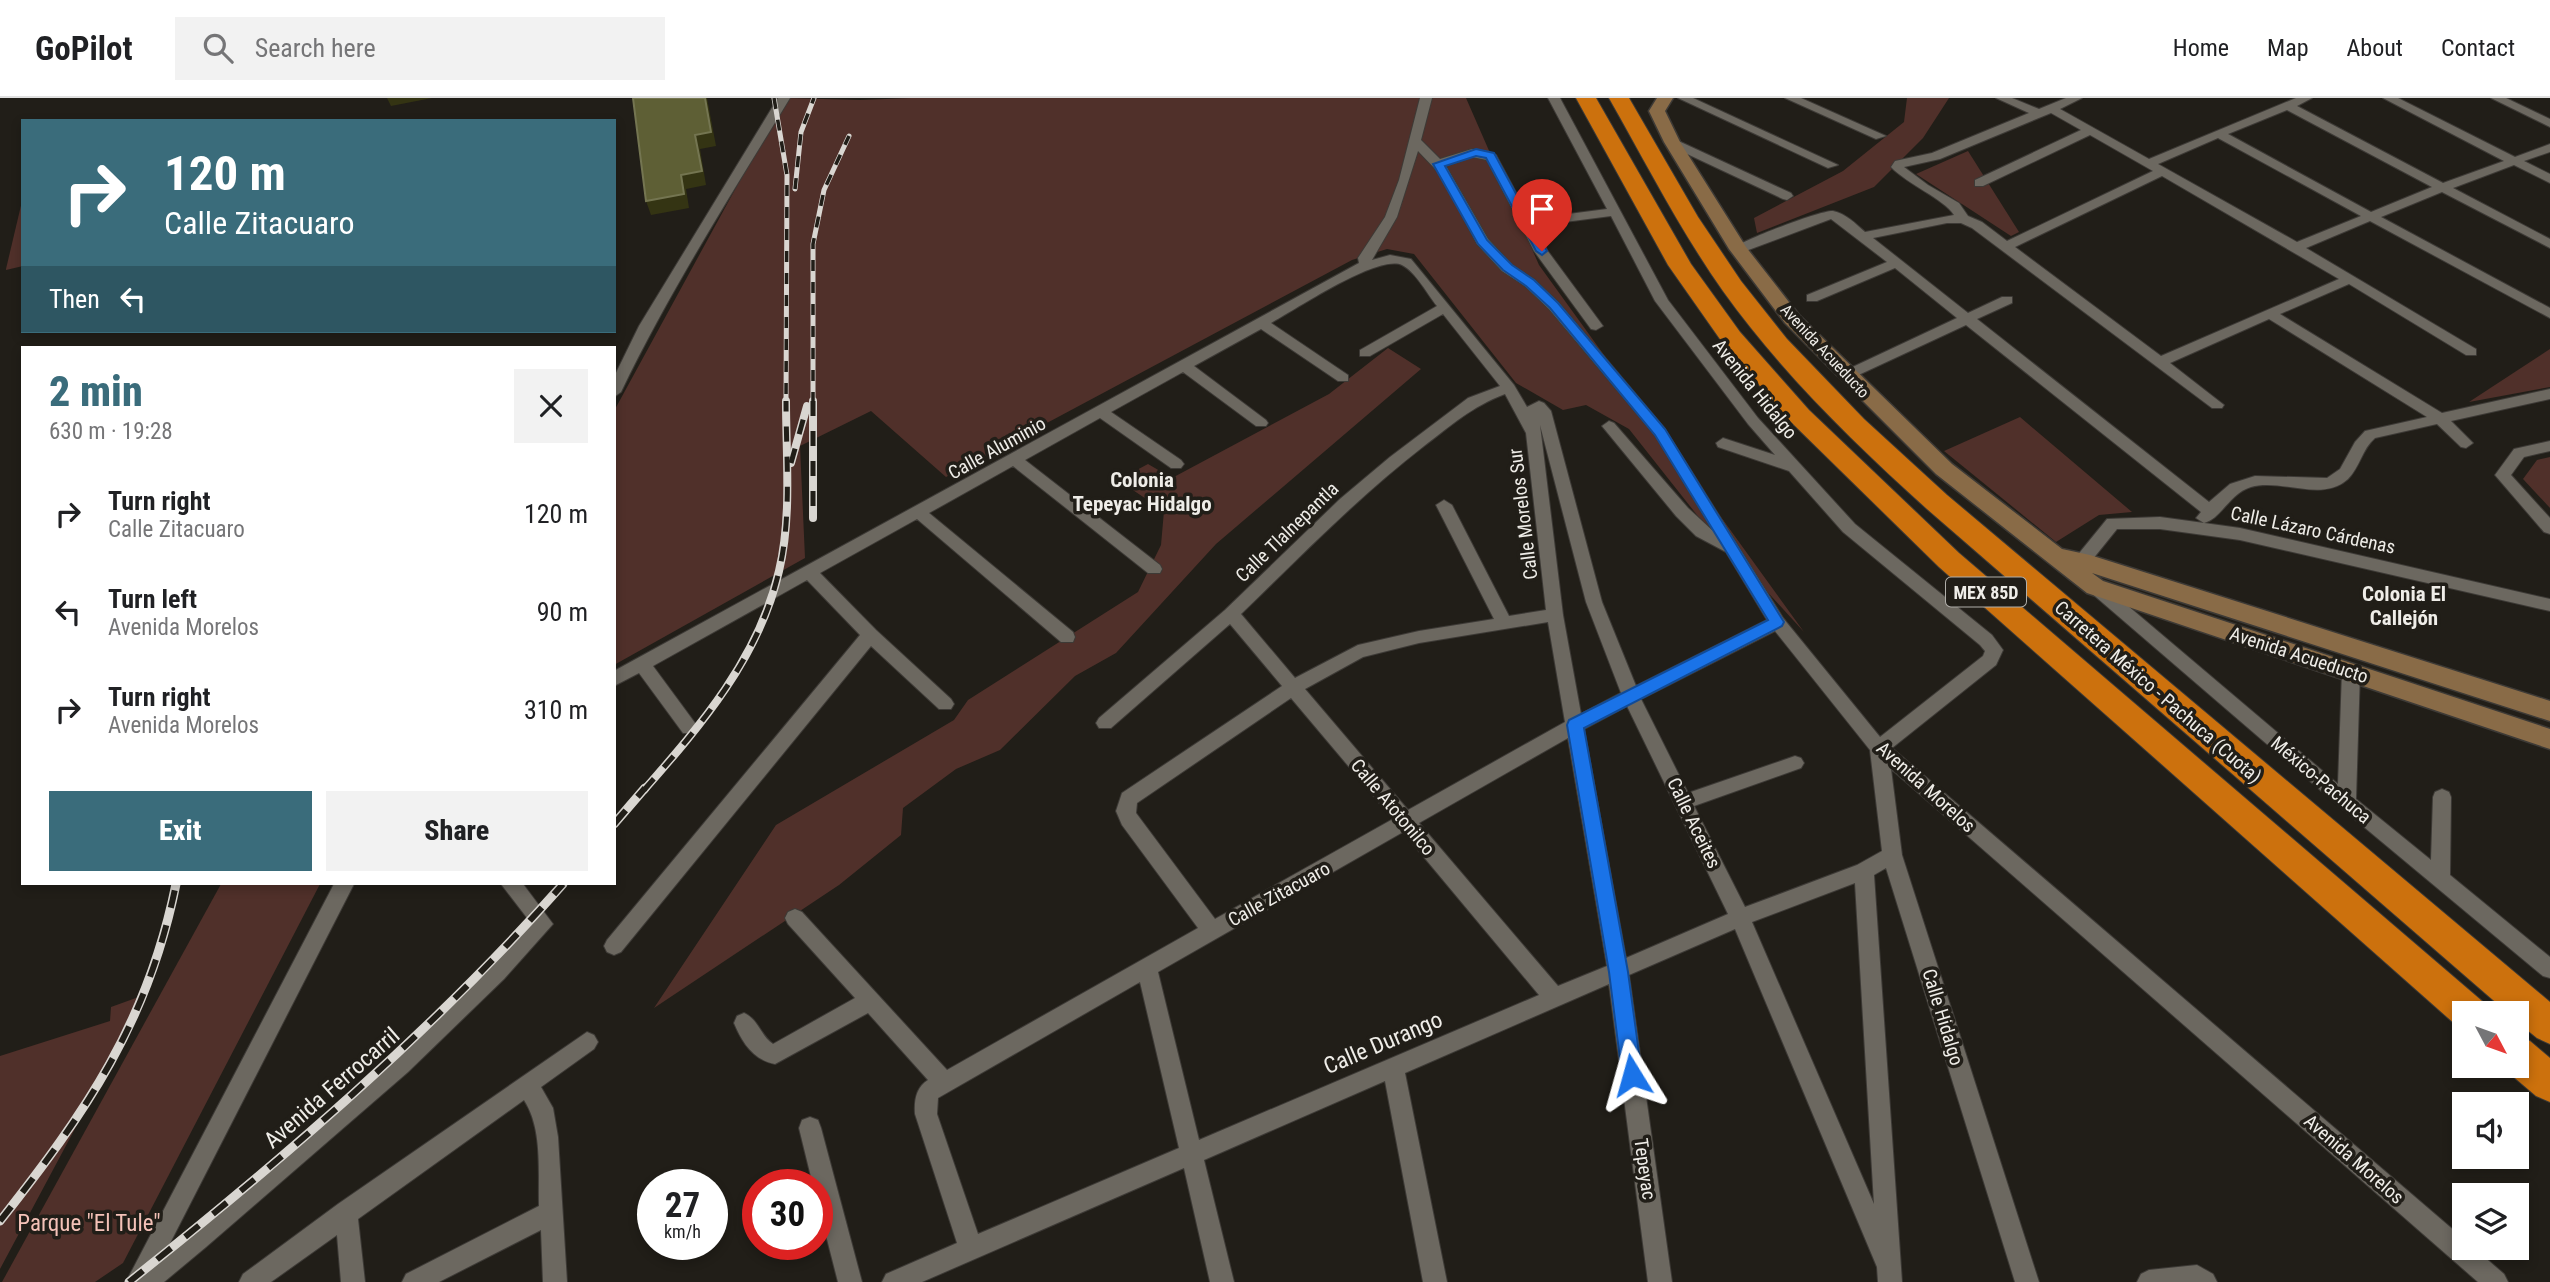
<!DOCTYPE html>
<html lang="en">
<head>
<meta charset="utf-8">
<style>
  body { margin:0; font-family:"Roboto Condensed",sans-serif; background:#f2f2f2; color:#202124; height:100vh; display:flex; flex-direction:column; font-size:26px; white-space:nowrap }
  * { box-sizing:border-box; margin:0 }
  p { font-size:23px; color:#757577 }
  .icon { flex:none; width:38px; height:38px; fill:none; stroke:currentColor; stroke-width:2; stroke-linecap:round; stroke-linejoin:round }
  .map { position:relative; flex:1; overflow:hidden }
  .side { position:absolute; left:21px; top:248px; width:595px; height:539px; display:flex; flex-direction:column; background:#fff; border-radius:0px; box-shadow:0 4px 10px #0003 }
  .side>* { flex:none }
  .guide { position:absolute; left:21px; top:21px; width:595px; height:214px; border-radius:0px; box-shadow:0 4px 10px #0003; background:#3a6c7b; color:#fff; overflow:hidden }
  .needle { width:46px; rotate:131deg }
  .tools { position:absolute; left:2452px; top:903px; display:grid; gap:14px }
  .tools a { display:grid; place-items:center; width:77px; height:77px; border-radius:0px; background:#fff; box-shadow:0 4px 10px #0003; font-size:35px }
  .speed { position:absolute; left:637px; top:1071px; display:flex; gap:14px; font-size:35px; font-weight:700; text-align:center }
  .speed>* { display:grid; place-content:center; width:91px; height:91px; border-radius:50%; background:#fff; box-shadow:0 4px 10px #0003; line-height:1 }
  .speed small { font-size:18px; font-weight:400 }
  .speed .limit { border:10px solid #d22; background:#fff; color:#111 }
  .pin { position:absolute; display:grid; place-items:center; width:60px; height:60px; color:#fff; margin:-72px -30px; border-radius:50% 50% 50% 0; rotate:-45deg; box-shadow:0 0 7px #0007 }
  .pin .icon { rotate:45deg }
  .me { position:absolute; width:77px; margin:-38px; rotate:352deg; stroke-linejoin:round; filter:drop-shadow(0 0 5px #0008) }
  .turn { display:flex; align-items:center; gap:24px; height:147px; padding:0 28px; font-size:32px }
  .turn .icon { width:91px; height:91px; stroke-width:2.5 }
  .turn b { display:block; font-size:49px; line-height:60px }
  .then { display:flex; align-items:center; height:66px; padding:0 28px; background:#0003; gap:14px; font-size:26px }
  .round { display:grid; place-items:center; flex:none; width:74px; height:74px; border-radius:0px; background:#f2f2f2 }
  .head { display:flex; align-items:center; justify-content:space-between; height:119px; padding:0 28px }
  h1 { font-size:42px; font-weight:800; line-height:52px; color:#3a6c7b }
  .primary-button { display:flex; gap:14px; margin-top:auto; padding:14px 28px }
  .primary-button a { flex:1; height:80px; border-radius:0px; background:#3a6c7b; color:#fff; font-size:28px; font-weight:800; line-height:80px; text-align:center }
  .primary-button a+a { background:#f2f2f2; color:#202124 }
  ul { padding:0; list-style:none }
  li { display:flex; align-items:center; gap:21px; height:98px; padding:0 28px }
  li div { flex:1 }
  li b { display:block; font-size:26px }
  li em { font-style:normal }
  header { display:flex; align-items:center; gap:42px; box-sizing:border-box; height:98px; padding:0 35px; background:#fff; border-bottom:2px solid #e0e0e0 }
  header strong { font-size:33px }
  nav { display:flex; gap:38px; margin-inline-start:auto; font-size:24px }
  .search { width:490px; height:63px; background:#f2f2f2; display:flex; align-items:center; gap:18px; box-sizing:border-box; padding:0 24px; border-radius:0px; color:#757577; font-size:26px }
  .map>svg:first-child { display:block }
  .green { fill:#50302a }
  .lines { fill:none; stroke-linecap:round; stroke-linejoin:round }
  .street-casing { stroke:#3d3a36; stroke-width:2 }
  .secondary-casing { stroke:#3d3a36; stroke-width:3 }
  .highway-casing { stroke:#3d3a36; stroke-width:2 }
  .street { fill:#6c6860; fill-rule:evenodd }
  .secondary { fill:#896b47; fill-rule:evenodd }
  .highway { fill:#cc710d; fill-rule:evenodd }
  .rail-far2-casing { stroke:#d9d6d1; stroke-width:5 }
  .rail-far1-casing { stroke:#d9d6d1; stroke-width:8 }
  .rail-casing { stroke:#d9d6d1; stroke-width:9 }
  .rail-far2 { stroke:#211e18; stroke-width:3.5; stroke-dasharray:11; stroke-linecap:butt }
  .rail-far1 { stroke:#211e18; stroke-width:5; stroke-dasharray:15; stroke-linecap:butt }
  .rail { stroke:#211e18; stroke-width:6; stroke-dasharray:18; stroke-linecap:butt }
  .shaded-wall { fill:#343413 }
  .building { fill:#5e5f35; stroke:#747551; stroke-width:2 }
  .route { fill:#1a73e8; stroke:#114b97; stroke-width:2 }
  .labels { text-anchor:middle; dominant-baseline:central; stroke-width:7; stroke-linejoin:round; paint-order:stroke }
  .far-street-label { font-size:16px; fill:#efede8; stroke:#211e18 }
  .shield { fill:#211e18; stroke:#b1afaa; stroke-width:2 }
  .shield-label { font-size:18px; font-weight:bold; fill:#efede8 }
  .street-label { font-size:19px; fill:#efede8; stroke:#211e18 }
  .neighbourhood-label { font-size:21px; font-weight:bold; fill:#efede8; stroke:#211e18 }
  .near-street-label { font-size:23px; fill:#efede8; stroke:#211e18 }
  .near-park-label { font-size:23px; fill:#f4c2b8; stroke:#211e18 }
</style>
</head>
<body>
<header>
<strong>GoPilot</strong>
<div class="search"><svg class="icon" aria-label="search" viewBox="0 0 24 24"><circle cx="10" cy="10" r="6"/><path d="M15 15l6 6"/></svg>Search here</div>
<nav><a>Home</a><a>Map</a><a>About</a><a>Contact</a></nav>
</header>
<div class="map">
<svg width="2550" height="1184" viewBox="0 0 2550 1184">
  <rect width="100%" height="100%" fill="#211e18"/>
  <g class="green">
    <polygon points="785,0 860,2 911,0 1466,0 1539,167 1804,534 1697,417 1629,331 1586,307 1563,312 1516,285 1414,156 1387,151 1352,162 946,379 871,313 800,348 805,460 614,567 614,313"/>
    <polygon points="1907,0 1949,0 1923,40 1874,89 1757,135 1754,120 1843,73 1904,24"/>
    <polygon points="1968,53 2019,134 2011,138 1916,76"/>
    <polygon points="23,99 23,168 6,172 6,171"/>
    <polygon points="1388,250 1421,271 1216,446 1116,555 1075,578 1000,652 956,671 903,710 901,737 839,787 654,910 776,727 954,622 968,602 1138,494 1161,447 1164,413 1118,382 1148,366 1172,380 1329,296"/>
    <polygon points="2550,251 2550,289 2469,304"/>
    <polygon points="2020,319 2132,414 2099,417 2056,444 1944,353"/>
    <polygon points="2550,359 2550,410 2523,381 2537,362"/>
    <polygon points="221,786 320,786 123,1165 95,1184 2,1184"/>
    <polygon points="147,896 0,1171 0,958 110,923 111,909"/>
  </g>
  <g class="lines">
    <g class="street-casing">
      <g id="street">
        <path d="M 778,0 L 790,0 C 731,97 670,192 621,294 L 614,299 L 614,279 L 639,228 Z"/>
        <path d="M 1420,0 L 1432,0 L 1421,42 L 1440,61 L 1472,51 L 1496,57 L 1530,121 L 1607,111 L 1548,0 L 1560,0 L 1668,202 L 1758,320 L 1855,426 L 1992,537 L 2003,552 L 1996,567 L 1892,650 L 2464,1141 L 2464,1150 L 2474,1150 L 2504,1176 L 2508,1184 L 2478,1184 L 1891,671 L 1902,757 L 2039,1184 L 2015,1184 L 1886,770 L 1874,777 L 1902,1184 L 1878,1184 L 1877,1169 L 1735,831 L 1629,877 L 1672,1184 L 1648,1184 L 1609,886 L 1405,975 L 1447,1184 L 1423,1184 L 1385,983 L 1204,1062 L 1234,1184 L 1210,1184 L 1184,1070 L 922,1184 L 882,1184 L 886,1176 L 957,1145 L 915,1016 C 914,1003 916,989 928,982 L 868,915 L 775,966 C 753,962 742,944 734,925 L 737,918 L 744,915 C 758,921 761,938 773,946 L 855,900 L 788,826 L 785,820 L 788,814 L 795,811 L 802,814 L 947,972 L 1198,830 L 1122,727 L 1116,713 L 1122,695 L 1282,588 L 1230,526 L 1111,630 L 1099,630 L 1096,625 L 1099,620 L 1225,512 L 1340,401 L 1390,359 L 1468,300 L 1500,288 L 1443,216 L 1370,258 L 1360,258 L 1360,252 L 1437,208 C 1427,196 1416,174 1402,167 C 1378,156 1295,212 1271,225 L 1348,277 L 1348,283 L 1338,283 L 1261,231 L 1194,268 L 1266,322 L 1268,325 L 1266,328 L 1256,328 L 1183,274 L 1111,314 L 1181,362 L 1184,366 L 1181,370 L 1171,370 L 1100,320 L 1025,362 L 1160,467 L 1162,471 L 1160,475 L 1148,475 L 1013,368 L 929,415 L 1073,534 L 1075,539 L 1073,544 L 1061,544 L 917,421 L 820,475 L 876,532 L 951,601 L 954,606 L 951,611 L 939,611 L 871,548 L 621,854 L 614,857 L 607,854 L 604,848 L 607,842 L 860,537 L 807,482 L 653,568 L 695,625 L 698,630 L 695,635 L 683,635 L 639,575 L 614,588 L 614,573 L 1359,165 L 1358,160 L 1385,119 L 1399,82 ZM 1418,53 L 1441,77 L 1477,146 L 1502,173 L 1525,188 L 1549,211 L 1655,337 L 1713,433 L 1688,410 L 1614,325 L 1609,323 L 1602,328 L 1676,418 L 1696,438 L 1726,454 L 1767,522 L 1636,588 L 1602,504 L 1551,313 L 1544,305 L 1539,303 L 1527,309 L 1514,287 L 1411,161 L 1390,157 L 1372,162 L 1397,119 ZM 1472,59 L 1487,62 L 1534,153 L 1591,231 L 1596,232 L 1603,228 L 1547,152 L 1534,128 L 1611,118 L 1655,203 L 1748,326 L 1775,357 L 1723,340 L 1716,345 L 1718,349 L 1789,373 L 1843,434 L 1980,547 L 1985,553 L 1983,558 L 1880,639 L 1783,520 L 1665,331 L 1559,205 L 1535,182 L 1512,167 L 1488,141 L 1446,68 ZM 1505,296 L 1526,335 L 1546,512 L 1509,518 L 1452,407 L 1444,402 L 1436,407 L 1494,521 L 1419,533 L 1358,547 L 1295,580 L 1241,516 C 1300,459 1358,399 1424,348 C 1452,327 1471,309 1505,296 ZM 1540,327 L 1586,504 L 1621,595 L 1581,616 L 1563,517 ZM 1548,524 L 1565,624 L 1408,712 L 1305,591 L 1363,559 L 1419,545 ZM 1775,533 L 1870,652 L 1882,753 L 1857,767 L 1745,809 L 1694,708 L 1801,670 L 1804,665 L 1801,660 L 1795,658 L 1688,695 L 1641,601 ZM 1291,600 L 1393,721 L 1215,821 L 1136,715 L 1137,705 ZM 1627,608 L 1728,816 L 1626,860 L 1584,631 ZM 1568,640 L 1607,868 L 1558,888 L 1419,725 ZM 1403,734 L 1539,897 L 1199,1042 L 1158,874 ZM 1855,785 L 1874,1106 L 1752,824 ZM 1140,884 L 1179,1050 L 978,1136 L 937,1016 L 938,1000 Z"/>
        <polygon points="1678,0 1693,0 1838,67 1828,70"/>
        <polygon points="1785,0 1801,0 1886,38 1876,41"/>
        <path d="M 1996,0 L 2012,0 L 2039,11 L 2066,0 L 2082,0 L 2060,11 L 2149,61 L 2296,0 L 2312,0 L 2297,8 L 2443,85 L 2504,63 L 2383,0 L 2398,0 L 2515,59 L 2550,46 L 2550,54 L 2524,63 L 2550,76 L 2550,85 L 2514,67 L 2453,90 L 2550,141 L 2550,150 L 2442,94 L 2381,119 L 2550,210 L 2550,220 L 2370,123 L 2306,150 L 2476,251 L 2476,257 L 2466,257 L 2349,186 L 2280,216 L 2442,315 L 2550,291 L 2550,301 L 2451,323 L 2473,345 L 2466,350 L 2461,349 L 2437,326 L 2375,340 C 2362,351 2360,369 2348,381 C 2322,405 2281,380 2251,389 C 2230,395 2221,421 2204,425 L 2240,430 L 2550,501 L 2550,513 L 2240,442 L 2160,431 L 2117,431 L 2088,467 L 2076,467 L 2074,463 L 2076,459 L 2107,421 L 2160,419 L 2204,425 L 2196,420 L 2201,414 L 1966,227 L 1852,280 L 1842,280 L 1842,274 L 1957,220 L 1895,170 L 1817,203 L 1807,203 L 1807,197 L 1887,164 L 1831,121 L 1743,154 L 1738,155 L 1732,151 C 1740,143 1821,112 1833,113 C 1845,115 1856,126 1865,134 L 1954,117 C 1944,101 1907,86 1891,69 L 1895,63 L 1932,55 L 2029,15 ZM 2287,12 L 2432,89 L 2371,114 L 2228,36 ZM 2051,15 L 2081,32 L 1975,82 L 1975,88 L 1983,88 L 2090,37 L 2153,73 L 2007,143 L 1982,124 L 1968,118 L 1959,105 L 1928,87 L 1904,69 L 1940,61 ZM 2218,40 L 2361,118 L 2297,144 L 2158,66 ZM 2162,78 L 2339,181 L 2161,258 L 2015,149 ZM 1947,125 L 1961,125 L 1972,130 L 2212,310 L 2222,310 L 2224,307 L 2170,265 L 2269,221 L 2427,319 L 2365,333 L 2355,344 L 2340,371 L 2327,380 L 2255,378 L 2230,386 L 2209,404 L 1977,221 L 2012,205 L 2012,199 L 2002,199 L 1968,215 L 1873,140 Z"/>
        <polygon points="2491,0 2506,0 2550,21 2550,29"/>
        <polygon points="1672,40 1791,95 1793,98 1787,102 1783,101 1668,47 1666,44"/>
        <polygon points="2550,343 2550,353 2524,359 2511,377 2550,420 2550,436 2544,434 2495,377 2514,351"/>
        <polygon points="2095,483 2101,485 2338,686 2342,574 2345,569 2357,569 2360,574 2356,701 2431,762 2433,699 2435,694 2442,691 2449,694 2451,699 2450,777 2550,859 2550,880 2543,878 2340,709 2089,493 2087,489"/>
        <polygon points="334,786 354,786 167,1151 393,960 531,825 501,786 523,786 553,826 504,881 408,974 206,1149 164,1184 126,1184"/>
        <path d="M 587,934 L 594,937 L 598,944 L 594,951 L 541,989 L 553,1010 L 558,1039 L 567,1184 L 543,1184 L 541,1132 L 439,1184 L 402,1184 L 406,1176 L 539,1108 C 538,1074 543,1031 524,1002 L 358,1121 L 365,1184 L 341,1184 L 337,1137 L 271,1184 L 239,1184 L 243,1176 L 338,1106 Z"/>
        <polygon points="810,1019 818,1022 821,1030 862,1184 838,1184 817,1102 817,1087 813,1087 799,1030 802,1022"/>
        <polygon points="2197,1167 2213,1176 2217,1184 2137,1184 2141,1176 2149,1172"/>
      </g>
    </g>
    <g class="secondary-casing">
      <polygon id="secondary" points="1657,0 1673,0 1665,13 1680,44 1746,149 1799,217 1952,366 2062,451 2090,457 2550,603 2550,623 2092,475 2103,483 2550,631 2550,651 2087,495 1936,376 1785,225 1729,151 1664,44 1649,13"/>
    </g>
    <g class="highway-casing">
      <g id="highway">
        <polygon points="1576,0 1596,0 1691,166 1740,234 1809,312 1959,455 2482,903 2488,915 2464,915 2464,930 2456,927 1939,469 1791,324 1722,244 1668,167"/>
        <path d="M 1609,0 L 1629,0 L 1698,119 L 1741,183 L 1787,241 L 1864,321 L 1947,397 L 2550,904 L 2550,946 L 2537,940 L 2516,923 L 2516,915 L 2508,915 L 1927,411 C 1853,344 1781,274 1723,193 C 1680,132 1646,65 1609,0 Z"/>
        <polygon points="2516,938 2530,943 2550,960 2550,1004 2536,998 2502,969 2516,968"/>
      </g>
    </g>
    <use href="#street" class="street"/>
    <use href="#secondary" class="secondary"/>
    <use href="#highway" class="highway"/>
    <g class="rail-far2-casing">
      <g id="rail-far2">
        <polyline points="774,0 787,77 786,305"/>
        <polyline points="795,91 801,34 814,0"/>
        <polyline points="813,305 813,146 824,92 849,38"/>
      </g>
    </g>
    <g class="rail-far1-casing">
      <g id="rail-far1">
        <polyline points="813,303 813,420"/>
        <polyline points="791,365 807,308"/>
        <path d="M 644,692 C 701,627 759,560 779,473 C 792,419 786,359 786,303"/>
      </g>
    </g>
    <g class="rail-casing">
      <g id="rail">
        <polyline points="614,726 645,690"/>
        <path d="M 0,1123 C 86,1014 148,925 176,786"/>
        <path d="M 129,1184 C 282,1062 433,933 563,786"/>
      </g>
    </g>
    <use href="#rail-far2" class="rail-far2"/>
    <use href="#rail-far1" class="rail-far1"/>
    <use href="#rail" class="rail"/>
  </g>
  <g class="shaded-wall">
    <polygon points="387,0 432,0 391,8"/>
    <polygon points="705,0 707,0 716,48 700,51 706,87 686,91 689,110 651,117 646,103 681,77 695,37"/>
  </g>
  <polygon class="building" points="633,0 705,0 711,34 695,37 702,73 681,77 684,96 646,103"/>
  <polygon class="route" points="1476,51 1494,55 1547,153 1542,157 1536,153 1486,60 1476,58 1445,68 1487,142 1512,167 1534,182 1558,205 1665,331 1784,524 1782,528 1584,630 1628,874 1642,977 1639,984 1632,986 1625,984 1622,977 1609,874 1567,627 1569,622 1768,522 1655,337 1550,210 1526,188 1503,172 1478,146 1433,66"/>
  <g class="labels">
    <g class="far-street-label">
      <text transform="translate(1825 253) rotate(47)">Avenida Acueducto</text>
    </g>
    <rect class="shield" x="1946" y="479.5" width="80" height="29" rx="5"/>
    <g class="shield-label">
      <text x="1986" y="494">MEX 85D</text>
    </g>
    <g class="street-label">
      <text transform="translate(1755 291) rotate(51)">Avenida Hidalgo</text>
      <text transform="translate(997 350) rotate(-29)">Calle Aluminio</text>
      <text transform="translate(1523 416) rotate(-97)">Calle Morelos Sur</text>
      <text transform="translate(2313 432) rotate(12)">Calle Lázaro Cárdenas</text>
      <text transform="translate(1287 434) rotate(-44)">Calle Tlalnepantla</text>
      <text transform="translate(2299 557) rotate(18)">Avenida Acueducto</text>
      <text transform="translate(2158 594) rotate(41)">Carretera México - Pachuca (Cuota)</text>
      <text transform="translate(2321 682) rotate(40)">México-Pachuca</text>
      <text transform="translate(1926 689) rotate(42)">Avenida Morelos</text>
      <text transform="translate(1393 709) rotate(50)">Calle Atotonilco</text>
      <text transform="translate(1694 725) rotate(64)">Calle Aceites</text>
      <text transform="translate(1279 796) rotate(-29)">Calle Zitacuaro</text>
      <text transform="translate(1943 919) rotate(73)">Calle Hidalgo</text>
      <text transform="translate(2354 1061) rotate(41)">Avenida Morelos</text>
      <text transform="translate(1645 1071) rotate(82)">Tepeyac</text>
    </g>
    <g class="neighbourhood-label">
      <text x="1142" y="382">Colonia<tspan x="1142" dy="24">Tepeyac Hidalgo</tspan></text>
      <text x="2404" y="496">Colonia El<tspan x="2404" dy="24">Callejón</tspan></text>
    </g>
    <g class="near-street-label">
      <text transform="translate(1383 945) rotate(-23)">Calle Durango</text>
      <text transform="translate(332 990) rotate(-41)">Avenida Ferrocarril</text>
    </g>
    <g class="near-park-label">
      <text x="89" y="1125">Parque "El Tule"</text>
    </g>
  </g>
</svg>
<div class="tools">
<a><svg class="needle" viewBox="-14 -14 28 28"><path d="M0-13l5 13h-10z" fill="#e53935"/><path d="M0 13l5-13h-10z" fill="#757577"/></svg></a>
<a><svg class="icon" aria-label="sound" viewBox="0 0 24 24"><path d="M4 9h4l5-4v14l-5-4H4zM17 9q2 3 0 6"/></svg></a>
<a><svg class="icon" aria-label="layers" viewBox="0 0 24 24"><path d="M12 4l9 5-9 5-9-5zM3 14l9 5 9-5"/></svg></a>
</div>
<div class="speed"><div>27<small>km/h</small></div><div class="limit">30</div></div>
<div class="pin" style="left:1542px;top:153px;background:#d93025"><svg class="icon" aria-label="arrive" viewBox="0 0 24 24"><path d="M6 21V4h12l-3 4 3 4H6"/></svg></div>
<svg class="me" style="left:1632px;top:977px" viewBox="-20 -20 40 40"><path d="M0-17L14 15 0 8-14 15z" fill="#1a73e8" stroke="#fff" stroke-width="4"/></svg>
<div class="guide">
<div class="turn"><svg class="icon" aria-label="right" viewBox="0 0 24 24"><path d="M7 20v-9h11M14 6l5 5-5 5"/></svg><div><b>120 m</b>Calle Zitacuaro</div></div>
<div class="then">Then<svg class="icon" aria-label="left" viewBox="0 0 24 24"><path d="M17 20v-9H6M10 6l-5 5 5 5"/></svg></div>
</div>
<section class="side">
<div class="head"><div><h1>2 min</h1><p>630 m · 19:28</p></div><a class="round"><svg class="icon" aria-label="close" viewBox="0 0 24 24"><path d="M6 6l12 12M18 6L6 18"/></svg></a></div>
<ul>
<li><svg class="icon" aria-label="right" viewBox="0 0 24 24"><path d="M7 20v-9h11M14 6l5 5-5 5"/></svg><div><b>Turn right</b><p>Calle Zitacuaro</p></div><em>120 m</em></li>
<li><svg class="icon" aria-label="left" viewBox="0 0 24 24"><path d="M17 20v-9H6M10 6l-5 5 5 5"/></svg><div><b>Turn left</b><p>Avenida Morelos</p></div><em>90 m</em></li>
<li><svg class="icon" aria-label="right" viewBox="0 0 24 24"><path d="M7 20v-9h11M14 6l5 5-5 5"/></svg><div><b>Turn right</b><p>Avenida Morelos</p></div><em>310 m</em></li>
</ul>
<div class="primary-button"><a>Exit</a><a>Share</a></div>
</section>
</div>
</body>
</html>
